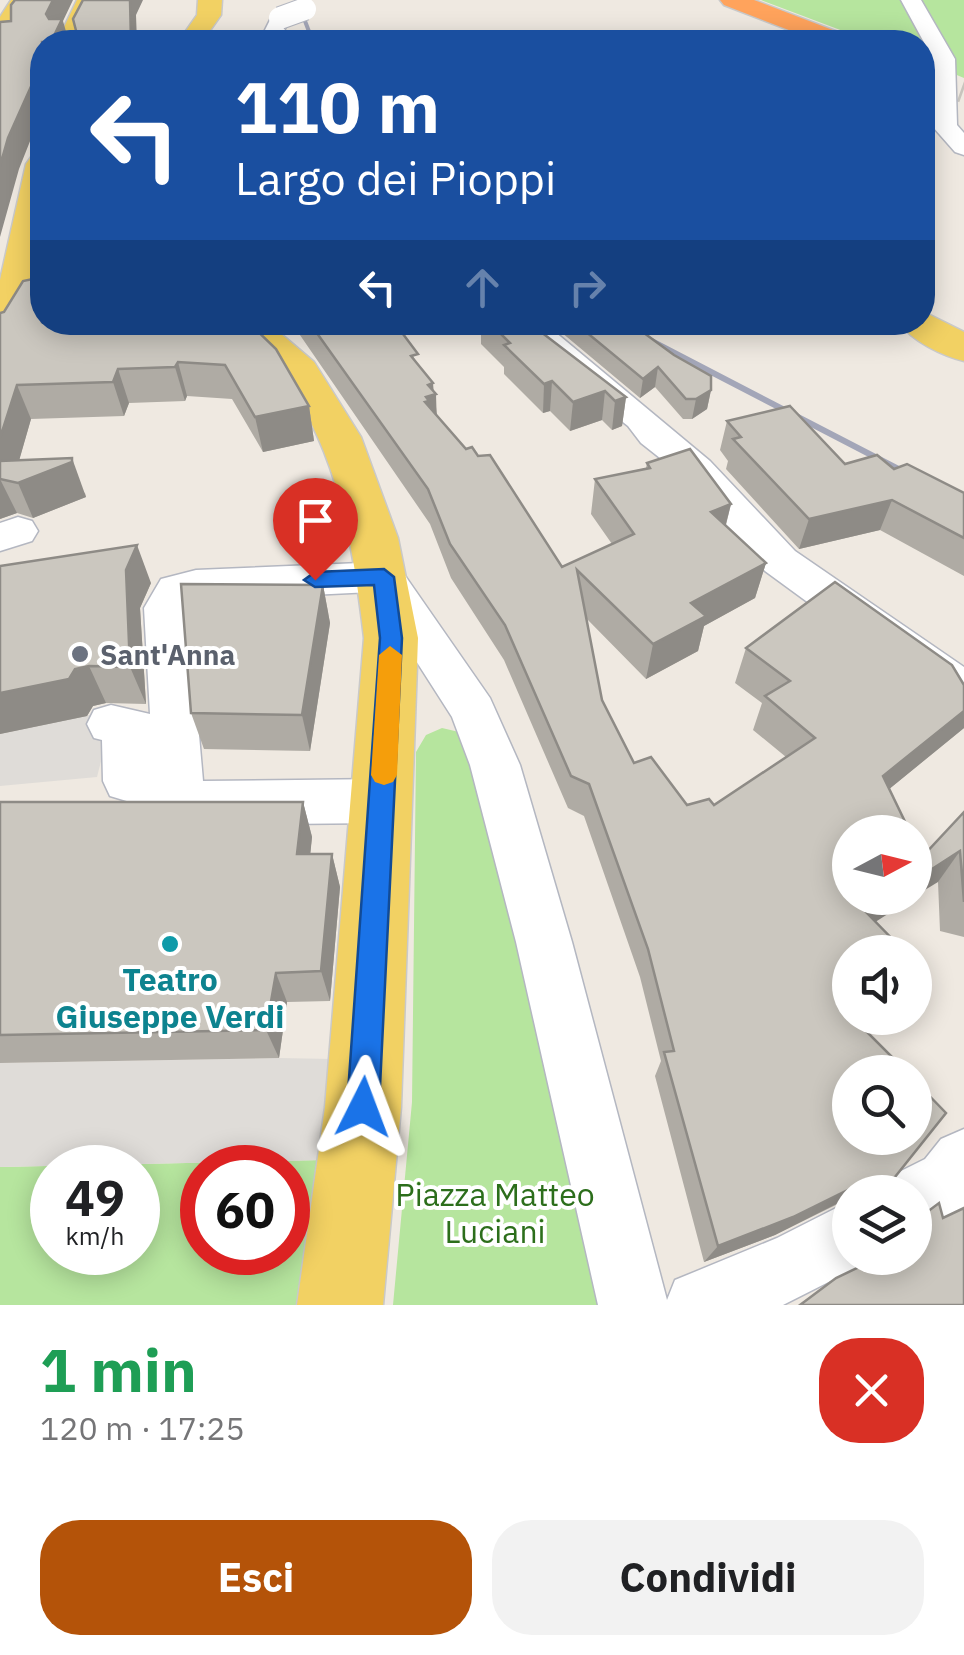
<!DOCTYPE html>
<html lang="it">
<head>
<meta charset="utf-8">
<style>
  body { margin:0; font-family:"IBM Plex Sans",sans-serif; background:#f2f2f2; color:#202124; height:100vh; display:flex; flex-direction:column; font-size:38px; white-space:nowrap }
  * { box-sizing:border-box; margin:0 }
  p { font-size:32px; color:#757577 }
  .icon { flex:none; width:55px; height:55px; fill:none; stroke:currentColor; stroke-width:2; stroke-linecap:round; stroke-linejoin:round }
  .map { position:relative; height:1305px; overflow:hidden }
  .drawer { display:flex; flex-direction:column; background:#fff; flex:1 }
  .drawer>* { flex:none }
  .hud { position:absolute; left:30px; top:30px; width:905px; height:305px; border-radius:40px; box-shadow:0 5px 25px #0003; background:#1a4fa0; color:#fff; overflow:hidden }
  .needle { width:65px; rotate:83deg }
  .buttons { position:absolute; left:832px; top:815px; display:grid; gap:20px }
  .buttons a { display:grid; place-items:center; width:100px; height:100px; border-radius:50%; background:#fff; box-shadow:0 5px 25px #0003; font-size:50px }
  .speed { position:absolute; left:30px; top:1145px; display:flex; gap:20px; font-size:50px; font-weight:700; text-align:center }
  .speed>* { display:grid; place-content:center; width:130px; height:130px; border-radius:50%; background:#fff; box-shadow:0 5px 25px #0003; line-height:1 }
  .speed small { font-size:25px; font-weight:400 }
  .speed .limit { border:15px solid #d22; background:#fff; color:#111 }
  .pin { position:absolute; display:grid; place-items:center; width:85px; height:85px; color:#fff; margin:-102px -42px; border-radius:50% 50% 50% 0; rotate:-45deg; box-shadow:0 0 10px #0007 }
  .pin .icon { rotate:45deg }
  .me { position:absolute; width:110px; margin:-55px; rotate:3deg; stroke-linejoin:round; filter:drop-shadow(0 0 8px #0008) }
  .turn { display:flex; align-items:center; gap:35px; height:210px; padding:0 40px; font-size:45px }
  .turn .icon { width:130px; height:130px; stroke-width:2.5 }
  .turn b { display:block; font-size:70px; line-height:85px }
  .lanes { display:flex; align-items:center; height:95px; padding:0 40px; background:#0003; justify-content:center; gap:50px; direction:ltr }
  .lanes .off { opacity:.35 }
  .round { display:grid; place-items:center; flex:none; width:105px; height:105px; border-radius:40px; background:#f2f2f2 }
  .overview { display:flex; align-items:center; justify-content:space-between; height:170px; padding:0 40px }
  h1 { font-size:60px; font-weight:800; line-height:75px; color:#1e9e55 }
  .action { display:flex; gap:20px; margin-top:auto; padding:20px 40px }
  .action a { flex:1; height:115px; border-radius:40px; background:#b45309; color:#fff; font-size:40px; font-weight:800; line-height:115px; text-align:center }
  .action a+a { background:#f2f2f2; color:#202124 }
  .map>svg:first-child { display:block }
  .green { fill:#b6e59e; fill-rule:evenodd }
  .plaza { fill:#dfdcd8 }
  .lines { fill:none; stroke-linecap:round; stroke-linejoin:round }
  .highway-tunnel { stroke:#c8c4bd; stroke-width:28; stroke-dasharray:28 14; stroke-linecap:butt }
  .minor-casing { stroke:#b4b7c1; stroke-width:3 }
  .major-casing { stroke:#c9c9c9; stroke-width:3 }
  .highway-casing { stroke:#c9c9c9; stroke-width:3 }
  .minor { fill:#fff; fill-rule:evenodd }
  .major { fill:#f2d163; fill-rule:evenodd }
  .highway { fill:#ffa35c; fill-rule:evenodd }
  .rail-far2 { stroke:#a3a6b8; stroke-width:4 }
  .rail-far1 { stroke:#a3a6b8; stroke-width:5 }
  .rail { stroke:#a3a6b8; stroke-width:6 }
  .minor-bridge-casing { stroke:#b4b7c1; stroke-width:24; stroke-linecap:butt }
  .minor-bridge { stroke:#fff; stroke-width:22 }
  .wall { fill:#afaba4 }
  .shaded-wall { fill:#8e8b86 }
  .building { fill:#cbc7bf; stroke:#8e8b86; stroke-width:2.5 }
  .route { fill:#1a73e8; stroke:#114b97; stroke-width:2.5 }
  .slow { fill:#f59e0b }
  .worship-dot { fill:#6b7280; stroke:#fff; stroke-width:4 }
  .culture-dot { fill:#0f9aa8; stroke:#fff; stroke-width:4 }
  .labels { text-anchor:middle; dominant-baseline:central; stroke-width:8; stroke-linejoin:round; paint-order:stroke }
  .worship-label { font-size:28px; font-weight:bold; fill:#5b616d; stroke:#fff; text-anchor:start }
  .near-culture-label { font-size:32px; font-weight:bold; fill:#0d838f; stroke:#fff }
  .near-park-label { font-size:32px; fill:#2c6e1b; stroke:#fff }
</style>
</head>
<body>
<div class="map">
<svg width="964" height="1305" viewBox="0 0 964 1305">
  <rect width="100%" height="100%" fill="#efe9e1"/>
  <g class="green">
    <polygon points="761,0 964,0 964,78 923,61 922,42 872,42"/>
    <polygon points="442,728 459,732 471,754 609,1305 393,1305 412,1102 416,752 426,735"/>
    <path d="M 324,1160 L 308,1305 L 0,1305 L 0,1167 ZM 52,1168 L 138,1168 L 138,1252 L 52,1252 ZM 202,1168 L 288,1168 L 288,1252 L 202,1252 Z"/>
  </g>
  <g class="plaza">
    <polygon points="114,710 97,777 0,786 0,734"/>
    <polygon points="279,1058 332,1059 324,1160 0,1167 0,1063"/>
  </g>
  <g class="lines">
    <polyline class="highway-tunnel" points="922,74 964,89"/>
    <g class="minor-casing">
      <g id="minor">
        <polygon points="901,0 921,0 955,59 957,125 964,133 964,155 955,152 933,127 933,59"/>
        <polygon points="280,12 290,18 279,42 259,42 273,14"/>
        <polygon points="509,322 543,322 710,461 795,551 964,667 964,723 947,717 936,696 765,571 684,477 641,443 628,426 530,349"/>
        <polygon points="18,517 32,521 38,531 32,541 0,551 0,523"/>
        <polygon points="384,562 399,567 490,698 520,765 572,942 667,1300 675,1280 777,1238 850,1201 850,1258 874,1259 783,1305 598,1305 516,942 470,765 452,717 372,592 191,601 188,608 203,781 383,779 401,786 408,801 401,816 383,823 155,825 137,818 130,802 110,796 103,781 102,740 94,738 87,724 94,710 111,705 150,714 144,608 161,579 196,570"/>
        <polygon points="964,1129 964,1209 915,1233 915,1192 885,1192 891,1176 925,1159 941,1139"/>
      </g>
    </g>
    <g class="major-casing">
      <g id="major">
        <polygon points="11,0 35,0 9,41 0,44 0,17"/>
        <polygon points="77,0 101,0 81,42 57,42"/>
        <polygon points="198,0 222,0 221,15 202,42 178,42 197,15"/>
        <path d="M 42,155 C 46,214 49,293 14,344 L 0,348 L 0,280 L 26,164 L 31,157 Z"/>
        <path d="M 922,311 L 964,332 L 964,361 C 943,356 911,341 899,322 L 922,322 Z"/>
        <path d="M 224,322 L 267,322 L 314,362 L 361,437 L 398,538 L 418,638 L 401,1107 L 383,1305 L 297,1305 L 325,1107 L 364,638 C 354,552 339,452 285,381 C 268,358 240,346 224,322 Z"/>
      </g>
    </g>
    <g class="highway-casing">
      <polygon id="highway" points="720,0 754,0 851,37 855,42 820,42 724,5"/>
    </g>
    <use href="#minor" class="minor"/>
    <use href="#major" class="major"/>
    <use href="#highway" class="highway"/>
    <polyline class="rail-far2" points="297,0 313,42"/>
    <polyline class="rail-far1" points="616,322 641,335"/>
    <polyline class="rail" points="636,333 964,503"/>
    <g class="minor-bridge-casing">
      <polyline id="minor-bridge" points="280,18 305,9"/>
    </g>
    <use href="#minor-bridge" class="minor-bridge"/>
  </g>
  <g class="wall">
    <polygon points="0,313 83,324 248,322 309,406 314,441 263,452 232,399 187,396 185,401 129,403 124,416 31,419 19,460 85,493 86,497 33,518 17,513 0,519"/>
    <polygon points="291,322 404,322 396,325 418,365 433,383 437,415 562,567 612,544 591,514 595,479 646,468 647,463 731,504 726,525 766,563 755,598 704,626 698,651 646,679 586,618 602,700 634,763 687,805 714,805 786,757 753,730 762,703 735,683 746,648 964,685 964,728 889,789 876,922 850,1018 859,1018 857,1021 883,1192 850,1192 850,1198 775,1235 704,1262 655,1076 661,1061 640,977 584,816 568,808 504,660 451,578 430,524"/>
    <polygon points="481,322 528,322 626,397 622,426 612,430 602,420 570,431 550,411 543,413 504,374 504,367 481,344"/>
    <polygon points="549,322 629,322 711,390 707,409 692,419 683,419 655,387 640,398"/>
    <polygon points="727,421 845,464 894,469 964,493 964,576 880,530 799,549 726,469 728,461 720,450"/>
    <polygon points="0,566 151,583 140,608 146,704 106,703 93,706 87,716 0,734"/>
    <polygon points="323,585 330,623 310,751 204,749 191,713"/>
    <polygon points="0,802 303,802 312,837 310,854 332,854 340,887 330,1001 287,1002 279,1058 0,1063"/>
    <polygon points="964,812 964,937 940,931 938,882 922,857"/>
  </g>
  <g class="shaded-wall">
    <polygon points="53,0 73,0 63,21 69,42 51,42 46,14"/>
    <polygon points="130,0 143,0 136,15 137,42 131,42"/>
    <polygon points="42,62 42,111 19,169 0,237 0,166 8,138"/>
    <polygon points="55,322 83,322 66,360 53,326"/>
    <polygon points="178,362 187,396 185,401 175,367"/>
    <polygon points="658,367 655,387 640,398 643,379"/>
    <polygon points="118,369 129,403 124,416 113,382"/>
    <polygon points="552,381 550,411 543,413 544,384"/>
    <polygon points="433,383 433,395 436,394 437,428 425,402 428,385"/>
    <polygon points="17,385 31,419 13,482 0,476 0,438"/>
    <polygon points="711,390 707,409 692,419 696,399"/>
    <polygon points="605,391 602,420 570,431 573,402"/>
    <polygon points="626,397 622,426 612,430 615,401"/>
    <polygon points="309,406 314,441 263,452 255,417"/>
    <polygon points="72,458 86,497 33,518 18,483"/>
    <polygon points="0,479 17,513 0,519"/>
    <polygon points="892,500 880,530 799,549 809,519"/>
    <polygon points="731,504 722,539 711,512"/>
    <polygon points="137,545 151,583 140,608 146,704 130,667 126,570"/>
    <polygon points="766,563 755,598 704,626 698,651 646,679 653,644 691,603"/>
    <polygon points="323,585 330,623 310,751 302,715"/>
    <polygon points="89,666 106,703 93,706 87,716 0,734 0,693"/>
    <polygon points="964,711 964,728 866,808 883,776"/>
    <polygon points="303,802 312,837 307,888 297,854"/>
    <polygon points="960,851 938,882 915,896 915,880"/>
    <polygon points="332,854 340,887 330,1001 321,971"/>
    <polygon points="886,898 913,898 847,940 865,911"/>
    <polygon points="276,973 287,1002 279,1058 266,1030"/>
    <polygon points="870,1179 854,1192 850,1192 848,1198 775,1235 704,1262 718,1246"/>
  </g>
  <g class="building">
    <polygon points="15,0 53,0 46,14 49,19 62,19 51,42 42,42 42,62 8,138 0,166 0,22 11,21 11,5"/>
    <polygon points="83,0 130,0 131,42 79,42 73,19"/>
    <polygon points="42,277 42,322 55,322 53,326 95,322 248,322 276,349 309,406 255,417 225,365 178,362 175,367 118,369 113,382 17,385 0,438 0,313 4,312 23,281"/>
    <polygon points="309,322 394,322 418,354 411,356 433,383 428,385 436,394 426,397 429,401 425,402 466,449 472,447 478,456 490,455 562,567 634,534 595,479 650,468 647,463 690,449 731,504 711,512 766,563 691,603 706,616 653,644 577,570 602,700 634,763 651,757 687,805 709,799 714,805 815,738 765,696 790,681 746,648 835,582 952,665 964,685 964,711 883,776 910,832 850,832 850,898 886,898 865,911 905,952 850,952 850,1018 857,1018 855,1020 907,1072 850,1072 850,1138 915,1138 915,1081 946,1113 883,1192 878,1192 875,1180 870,1179 793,1217 718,1246 664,1052 674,1051 648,949 589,784 571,776 505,625 450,544 428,489"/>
    <polygon points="489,322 528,322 626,397 615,401 605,391 573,402 552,381 544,384 504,345 510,343"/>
    <polygon points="574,322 629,322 674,355 711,376 711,390 696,399 686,399 658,367 643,379"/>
    <polygon points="790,406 845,464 877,455 894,469 907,464 964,493 964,538 892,500 809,519 733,439 741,437 727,421"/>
    <polygon points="72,458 72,462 18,483 0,479 0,461"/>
    <polygon points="137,545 126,570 130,667 89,666 75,669 69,679 0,693 0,566"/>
    <polygon points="181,584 323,585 302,715 191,713"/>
    <polygon points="0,802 303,802 297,854 332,854 321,971 276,973 266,1030 0,1035"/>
    <polygon points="964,812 964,902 960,851 915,880 915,842 922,857"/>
    <polygon points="939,1203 943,1218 964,1208 964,1305 800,1305 836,1278 878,1258 915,1258 915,1221"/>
  </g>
  <polygon class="route" points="384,569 394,577 402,638 379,1107 374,1118 363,1123 352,1118 347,1107 380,638 374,585 315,587 304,580 315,572"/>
  <polygon class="slow" points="390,646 402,655 397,775 393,782 384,785 375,782 371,775 379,655"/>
  <circle class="worship-dot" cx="80" cy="654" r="10"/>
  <circle class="culture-dot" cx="170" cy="944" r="10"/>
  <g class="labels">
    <g class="worship-label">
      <text x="100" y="654">Sant'Anna</text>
    </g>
    <g class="near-culture-label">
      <text x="170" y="979">Teatro<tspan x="170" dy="37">Giuseppe Verdi</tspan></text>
    </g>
    <g class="near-park-label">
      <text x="495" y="1194">Piazza Matteo<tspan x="495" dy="37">Luciani</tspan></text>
    </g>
  </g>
</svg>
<div class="buttons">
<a><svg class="needle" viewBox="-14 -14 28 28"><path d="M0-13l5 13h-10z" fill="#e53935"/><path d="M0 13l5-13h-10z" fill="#757577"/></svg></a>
<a><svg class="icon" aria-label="sound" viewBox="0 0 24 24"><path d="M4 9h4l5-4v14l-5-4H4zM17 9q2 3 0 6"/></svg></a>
<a><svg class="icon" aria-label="search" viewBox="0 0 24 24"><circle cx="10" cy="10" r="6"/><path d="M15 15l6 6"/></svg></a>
<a><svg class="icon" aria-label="layers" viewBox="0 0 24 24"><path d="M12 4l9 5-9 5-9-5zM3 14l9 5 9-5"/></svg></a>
</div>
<div class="speed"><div>49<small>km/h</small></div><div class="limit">60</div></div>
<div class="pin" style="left:315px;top:580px;background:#d93025"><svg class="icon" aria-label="arrive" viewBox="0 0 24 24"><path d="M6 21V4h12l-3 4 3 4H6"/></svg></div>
<svg class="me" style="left:363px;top:1107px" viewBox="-20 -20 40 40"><path d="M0-17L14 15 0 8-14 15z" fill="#1a73e8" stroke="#fff" stroke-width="4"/></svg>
<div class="hud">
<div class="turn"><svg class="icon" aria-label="left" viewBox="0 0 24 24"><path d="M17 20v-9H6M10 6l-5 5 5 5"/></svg><div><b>110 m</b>Largo dei Pioppi</div></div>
<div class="lanes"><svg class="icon" aria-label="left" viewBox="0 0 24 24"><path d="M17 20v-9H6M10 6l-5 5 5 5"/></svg><svg class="icon off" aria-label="ahead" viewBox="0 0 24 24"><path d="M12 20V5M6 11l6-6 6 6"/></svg><svg class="icon off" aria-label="right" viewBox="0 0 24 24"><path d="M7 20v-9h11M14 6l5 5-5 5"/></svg></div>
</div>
</div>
<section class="drawer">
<div class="overview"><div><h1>1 min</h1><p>120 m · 17:25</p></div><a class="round" style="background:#d93025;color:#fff"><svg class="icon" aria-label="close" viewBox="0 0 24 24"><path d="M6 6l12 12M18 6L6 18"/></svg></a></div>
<div class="action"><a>Esci</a><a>Condividi</a></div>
</section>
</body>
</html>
